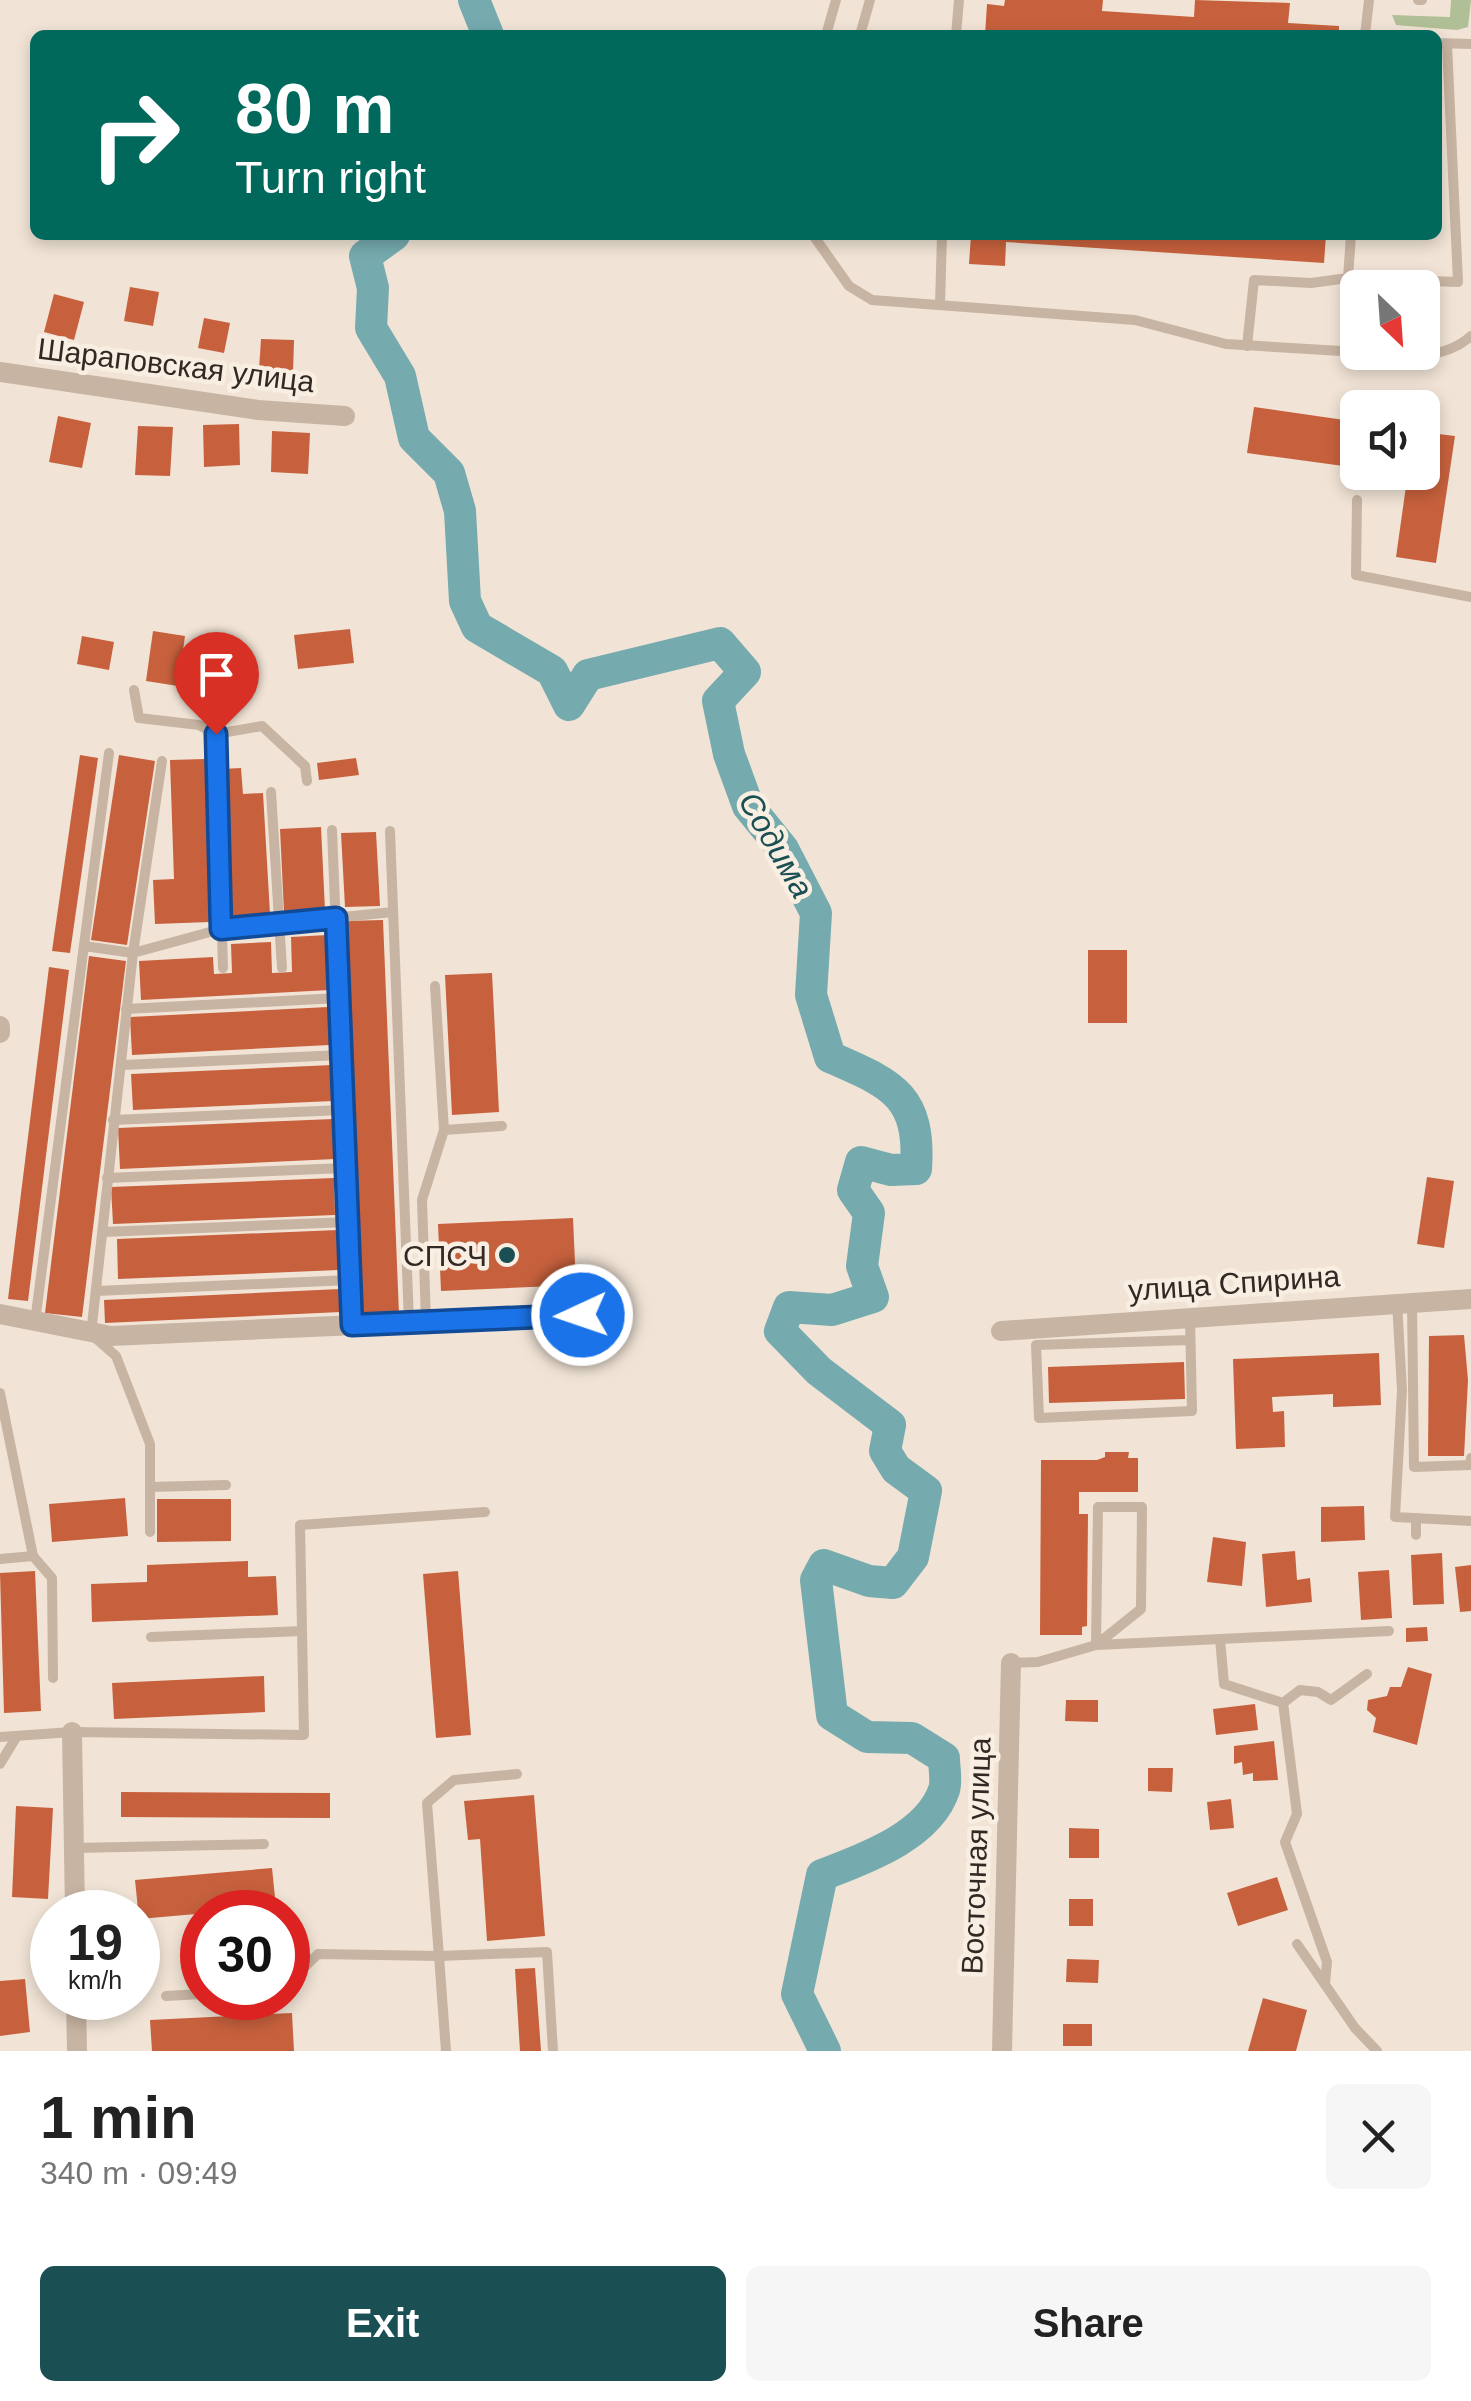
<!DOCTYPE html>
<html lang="en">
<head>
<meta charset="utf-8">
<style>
  body { margin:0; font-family:Helvetica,sans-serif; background:#f6f6f6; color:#222; height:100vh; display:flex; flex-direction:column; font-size:38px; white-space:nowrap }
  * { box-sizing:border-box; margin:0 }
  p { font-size:32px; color:#767676 }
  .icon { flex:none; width:55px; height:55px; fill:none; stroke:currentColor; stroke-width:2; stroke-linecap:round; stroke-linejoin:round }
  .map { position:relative; height:2051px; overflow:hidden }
  .side { display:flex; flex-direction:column; background:#fff; flex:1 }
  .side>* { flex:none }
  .banner { position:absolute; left:30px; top:30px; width:1412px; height:210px; border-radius:15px; box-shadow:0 5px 15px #0003; background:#00695c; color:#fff; overflow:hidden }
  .needle { width:65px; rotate:155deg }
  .fabs { position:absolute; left:1340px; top:270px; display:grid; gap:20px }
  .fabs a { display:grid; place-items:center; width:100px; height:100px; border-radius:15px; background:#fff; box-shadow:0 5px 15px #0003; font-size:50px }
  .speed { position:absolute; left:30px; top:1890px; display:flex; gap:20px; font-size:50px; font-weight:700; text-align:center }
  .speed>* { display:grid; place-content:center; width:130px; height:130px; border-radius:50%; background:#fff; box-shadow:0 5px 15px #0003; line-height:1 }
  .speed small { font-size:25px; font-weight:400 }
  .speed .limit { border:15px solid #d22; background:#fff; color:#111 }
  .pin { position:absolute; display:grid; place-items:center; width:85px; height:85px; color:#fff; margin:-102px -42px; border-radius:50% 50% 50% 0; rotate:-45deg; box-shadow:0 0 10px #0007 }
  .pin .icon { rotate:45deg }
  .me { position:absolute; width:110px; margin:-55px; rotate:267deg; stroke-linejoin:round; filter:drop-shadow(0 0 8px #0008) }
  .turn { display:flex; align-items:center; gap:35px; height:210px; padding:0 40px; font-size:45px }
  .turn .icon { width:130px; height:130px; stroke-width:2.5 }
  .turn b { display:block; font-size:70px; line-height:85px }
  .round { display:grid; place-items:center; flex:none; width:105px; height:105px; border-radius:15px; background:#f6f6f6 }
  .summary { display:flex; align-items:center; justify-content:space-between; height:170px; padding:0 40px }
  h1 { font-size:60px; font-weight:700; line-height:75px }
  .primary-button { display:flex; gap:20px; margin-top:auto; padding:20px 40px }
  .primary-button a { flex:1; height:115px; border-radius:15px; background:#1a4f54; color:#fff; font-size:40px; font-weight:700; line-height:115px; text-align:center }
  .primary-button a+a { background:#f6f6f6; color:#222 }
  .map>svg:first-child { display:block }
  .green { fill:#b1bf96 }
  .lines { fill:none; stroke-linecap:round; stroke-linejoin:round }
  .river { stroke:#75aaae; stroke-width:32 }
  .building { fill:#c7613d }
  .lane { stroke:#c8b4a2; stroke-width:10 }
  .street { stroke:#c8b4a2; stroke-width:20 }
  .route-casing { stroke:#114b97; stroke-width:25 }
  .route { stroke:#1a73e8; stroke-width:18 }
  .poi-dot { fill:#1a4f54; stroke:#f9eee2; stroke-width:4 }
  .labels { text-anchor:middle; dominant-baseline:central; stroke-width:9; stroke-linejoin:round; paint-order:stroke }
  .street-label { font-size:30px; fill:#332924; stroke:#f9eee2 }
  .poi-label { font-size:30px; fill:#332924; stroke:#f9eee2; text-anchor:end }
  .water-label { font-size:32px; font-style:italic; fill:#1a4f54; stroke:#f9eee2 }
</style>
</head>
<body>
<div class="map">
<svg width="1471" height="2051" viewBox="0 0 1471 2051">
  <rect width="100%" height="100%" fill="#f1e4d6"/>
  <polygon class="green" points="1451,0 1471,0 1468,27 1457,30 1396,25 1392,15 1450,17"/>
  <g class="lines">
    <g class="river">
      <polyline points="474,0 488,35"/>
      <path d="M 394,235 L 365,256 L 373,288 L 371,328 L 400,376 L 414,438 L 449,473 L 460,511 L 465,601 L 477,627 L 552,671 L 569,705 L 588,675 L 720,643 L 745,672 L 718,701 L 729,754 L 748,806 L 783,849 L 816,913 L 811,995 L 830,1057 C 891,1084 921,1094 916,1169 L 891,1170 L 861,1162 L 853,1190 L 869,1213 L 862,1266 L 873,1297 L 832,1310 L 789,1307 L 780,1331 L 819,1371 L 890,1425 L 885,1451 L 896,1469 L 926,1491 L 913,1557 L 893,1583 L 869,1581 L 824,1565 L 816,1580 L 832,1715 L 867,1737 L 912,1738 L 944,1758 C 944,1768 947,1781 944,1790 C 928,1837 863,1859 822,1875 L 797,1994 L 825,2051"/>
    </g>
  </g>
  <g class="building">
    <polygon points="1005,0 1103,0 1102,11 1194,17 1195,0 1290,3 1288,23 1339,26 1339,35 985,35 987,4 1004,6"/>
    <polygon points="971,235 1326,235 1324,263 1006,242 1005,266 969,264"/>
    <polygon points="130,287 159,292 153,326 124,321"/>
    <polygon points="54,294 84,302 74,340 44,332"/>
    <polygon points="204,318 230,323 224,353 198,348"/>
    <polygon points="261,339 294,340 293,372 259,370"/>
    <polygon points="1254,407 1358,422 1358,468 1247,453"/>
    <polygon points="58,416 91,423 82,468 49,462"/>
    <polygon points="239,424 240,465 204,467 203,425"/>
    <polygon points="138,426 173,427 170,476 135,475"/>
    <polygon points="272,431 310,433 308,474 271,472"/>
    <polygon points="1422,432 1455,436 1436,563 1396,557 1408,472 1422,472"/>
    <polygon points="350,629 354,663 298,669 294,635"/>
    <polygon points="153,631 185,636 178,686 146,681"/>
    <polygon points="82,636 114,642 109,670 77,664"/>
    <polygon points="80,755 98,758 70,953 52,951"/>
    <polygon points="119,755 155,761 127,945 91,940"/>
    <polygon points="356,758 359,775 319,780 317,763"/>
    <polygon points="205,759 210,922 155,924 153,880 174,879 170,760"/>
    <polygon points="241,768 243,794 263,793 270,914 228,916 221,769"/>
    <polygon points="321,827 325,910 284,912 280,829"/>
    <polygon points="376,832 380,906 345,907 341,833"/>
    <polygon points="383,920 399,1314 362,1316 345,921"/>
    <polygon points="327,935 330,990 141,1000 139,961 213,957 214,974 232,973 231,944 271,942 272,973 292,972 291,937"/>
    <rect x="1088" y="950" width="39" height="73"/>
    <polygon points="89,956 126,961 82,1317 45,1313"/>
    <polygon points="49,967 69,970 28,1301 8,1299"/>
    <polygon points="492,973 499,1112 452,1115 445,975"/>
    <polygon points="328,1007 330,1045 132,1055 130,1017"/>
    <polygon points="332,1065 333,1101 133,1110 131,1074"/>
    <polygon points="333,1119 335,1159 120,1169 118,1128"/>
    <polygon points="1427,1177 1454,1181 1444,1248 1417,1244"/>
    <polygon points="334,1178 335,1215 113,1224 111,1187"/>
    <polygon points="573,1218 576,1285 441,1291 438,1224"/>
    <polygon points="338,1230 339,1270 118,1279 117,1239"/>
    <polygon points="340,1289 341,1312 105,1323 104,1300"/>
    <polygon points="1464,1335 1468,1380 1464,1456 1428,1456 1429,1336"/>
    <polygon points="1379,1353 1381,1405 1333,1407 1333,1394 1272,1397 1273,1412 1284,1411 1285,1447 1236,1449 1233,1359"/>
    <polygon points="1184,1362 1185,1399 1049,1403 1048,1367"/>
    <polygon points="1105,1452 1129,1452 1128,1458 1138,1458 1138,1492 1079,1492 1079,1514 1088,1514 1087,1626 1082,1627 1082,1635 1040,1635 1041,1460 1097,1460 1105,1457"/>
    <polygon points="125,1498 128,1536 52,1542 49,1504"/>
    <polygon points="157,1499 231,1499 231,1541 157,1542"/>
    <polygon points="1364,1506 1365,1540 1321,1542 1321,1507"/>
    <polygon points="1213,1537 1246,1542 1242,1586 1207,1582"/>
    <polygon points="1295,1551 1297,1580 1310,1578 1312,1602 1266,1607 1262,1554"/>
    <polygon points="1442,1553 1444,1604 1413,1605 1411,1555"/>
    <polygon points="248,1561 248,1577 276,1576 278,1615 92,1622 91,1584 147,1582 147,1565"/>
    <polygon points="1471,1565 1471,1611 1460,1612 1455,1567"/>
    <polygon points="1389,1570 1392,1618 1361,1620 1358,1572"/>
    <polygon points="35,1571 41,1711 4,1713 0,1573"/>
    <polygon points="458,1571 471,1735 436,1738 423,1574"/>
    <polygon points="1427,1627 1428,1641 1406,1642 1406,1628"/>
    <polygon points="1408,1667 1432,1674 1417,1745 1373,1732 1376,1718 1367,1710 1368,1700 1387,1696 1390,1687 1401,1687"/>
    <polygon points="264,1676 265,1712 114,1719 112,1683"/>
    <polygon points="1066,1700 1098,1700 1098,1722 1065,1721"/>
    <polygon points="1255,1704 1258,1730 1216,1735 1213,1709"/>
    <polygon points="1274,1741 1278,1780 1253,1781 1253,1773 1243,1775 1242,1762 1234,1764 1234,1746"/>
    <polygon points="1148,1768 1173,1768 1172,1792 1148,1791"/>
    <polygon points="121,1792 330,1793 330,1818 121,1817"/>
    <polygon points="534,1795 545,1936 487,1941 480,1839 468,1840 464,1801"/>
    <polygon points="1231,1799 1234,1828 1210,1830 1207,1802"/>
    <polygon points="16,1806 53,1808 48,1899 12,1897"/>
    <polygon points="1069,1828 1099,1829 1099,1858 1069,1858"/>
    <polygon points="272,1868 276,1907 139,1919 135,1880"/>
    <polygon points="1277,1877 1288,1910 1238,1926 1227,1893"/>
    <rect x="1069" y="1899" width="24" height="27"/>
    <polygon points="1067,1959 1099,1960 1098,1983 1066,1982"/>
    <polygon points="535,1968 541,2051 520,2051 515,1969"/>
    <polygon points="25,1979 30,2032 0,2036 0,1981"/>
    <polygon points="1263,1998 1307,2010 1296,2051 1248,2051"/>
    <polygon points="292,2013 294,2051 152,2051 150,2020"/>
    <rect x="1063" y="2024" width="29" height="22"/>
  </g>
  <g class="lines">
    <g class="lane">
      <polyline points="1418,0 1422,0"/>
      <polyline points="826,35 836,0"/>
      <polyline points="860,35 870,0"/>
      <polyline points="956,35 959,0"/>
      <polyline points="1365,35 1369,0"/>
      <polyline points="1438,43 1471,44"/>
      <polyline points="813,235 849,286 872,300 1135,320 1226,344 1358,352"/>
      <polyline points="1348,278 1458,282 1447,44"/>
      <polyline points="940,305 942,235"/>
      <polyline points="1247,346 1254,280 1311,283 1348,278 1351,235"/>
      <path d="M 1363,352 C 1400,355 1441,363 1471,336"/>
      <polyline points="1357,500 1356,575 1471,597"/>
      <polyline points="134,690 139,718 199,725 216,734 262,726 305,766 307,781"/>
      <polyline points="216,734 223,968"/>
      <polyline points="271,792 282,968"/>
      <polyline points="332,830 352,1325"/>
      <polyline points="390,831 409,1322"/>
      <polyline points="84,946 133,953 221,929 393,912"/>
      <polyline points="126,1009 339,998"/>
      <polyline points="122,1065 341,1055"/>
      <polyline points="113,1120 343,1110"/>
      <polyline points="444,1130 502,1126"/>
      <polyline points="107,1178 345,1168"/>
      <polyline points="103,1232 348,1222"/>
      <polyline points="96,1291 350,1280"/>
      <polyline points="1412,1301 1414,1467 1470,1465 1471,1458"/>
      <polyline points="1397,1302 1402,1390 1395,1517 1471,1521"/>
      <polyline points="35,1322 109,753"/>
      <polyline points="426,1322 422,1200 444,1130 435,986"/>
      <polyline points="1190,1340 1036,1345 1039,1418 1192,1411 1190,1317"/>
      <polyline points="0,1393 4,1413 0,1412"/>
      <polyline points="0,1415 4,1413 33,1556 52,1578 53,1678"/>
      <polyline points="150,1487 226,1485"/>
      <polyline points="150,1532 150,1444 116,1356 91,1334 133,953 162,761"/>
      <polyline points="1416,1535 1416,1518"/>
      <polyline points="0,1559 33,1556"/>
      <polyline points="151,1637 302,1631"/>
      <polyline points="1220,1639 1224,1684 1283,1703 1300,1690 1318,1692 1331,1700 1367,1674"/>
      <polyline points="1097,1645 1389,1631"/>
      <polyline points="1012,1663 1038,1662 1096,1645 1098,1507 1142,1507 1141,1609 1096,1645"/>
      <polyline points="1283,1703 1297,1814 1285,1842 1327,1962 1325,1984"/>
      <polyline points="0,1737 72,1732 304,1735 300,1525 485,1512"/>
      <polyline points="0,1764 17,1736"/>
      <polyline points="517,1774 454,1780 427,1803 439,1956 547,1952 553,2051"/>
      <polyline points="75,1848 264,1844"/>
      <polyline points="1297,1944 1355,2028 1377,2051"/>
      <polyline points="288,1983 318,1954 439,1956 446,2051"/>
      <polyline points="166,1996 202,1994"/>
    </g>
    <g class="street">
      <polyline points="0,372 258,410 345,416"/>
      <polyline points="0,1026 0,1033"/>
      <polyline points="0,1314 111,1336 581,1315"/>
      <polyline points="1001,1331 1471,1299"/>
      <polyline points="72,1732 75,1912"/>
      <polyline points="76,1998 77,2051"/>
      <polyline points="1002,2051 1011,1663"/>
    </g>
  </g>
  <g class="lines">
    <g class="route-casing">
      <polyline id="route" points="216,734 221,929 336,918 352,1325 582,1315"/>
    </g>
    <use href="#route" class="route"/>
  </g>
  <circle class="poi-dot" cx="507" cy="1255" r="10"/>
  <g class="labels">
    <g class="street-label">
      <text transform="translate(176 365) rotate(7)">Шараповская улица</text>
      <text transform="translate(1234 1283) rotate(-4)">улица Спирина</text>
      <text transform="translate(976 1856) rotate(-88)">Восточная улица</text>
    </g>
    <g class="poi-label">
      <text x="487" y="1255">СПСЧ</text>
    </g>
    <g class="water-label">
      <text transform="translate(776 845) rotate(60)">Содима</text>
    </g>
  </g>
</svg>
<div class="fabs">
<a><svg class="needle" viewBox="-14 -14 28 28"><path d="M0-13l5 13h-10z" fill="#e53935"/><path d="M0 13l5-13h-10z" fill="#767676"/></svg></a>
<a><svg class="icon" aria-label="sound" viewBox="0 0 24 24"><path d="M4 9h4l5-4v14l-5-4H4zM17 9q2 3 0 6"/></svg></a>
</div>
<div class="speed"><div>19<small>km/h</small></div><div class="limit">30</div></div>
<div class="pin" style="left:216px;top:734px;background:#d93025"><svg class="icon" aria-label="arrive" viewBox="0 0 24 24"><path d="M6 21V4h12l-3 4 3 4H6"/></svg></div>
<svg class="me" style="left:582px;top:1315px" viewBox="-20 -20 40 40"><circle r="17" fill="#1a73e8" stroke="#fff" stroke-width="3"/><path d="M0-11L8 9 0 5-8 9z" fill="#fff"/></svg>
<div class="banner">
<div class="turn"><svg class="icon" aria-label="right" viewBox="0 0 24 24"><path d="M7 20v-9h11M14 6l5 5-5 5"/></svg><div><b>80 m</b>Turn right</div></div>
</div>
</div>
<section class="side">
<div class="summary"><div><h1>1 min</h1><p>340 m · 09:49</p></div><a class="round"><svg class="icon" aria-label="close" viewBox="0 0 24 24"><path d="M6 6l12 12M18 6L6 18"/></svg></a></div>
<div class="primary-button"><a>Exit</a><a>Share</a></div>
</section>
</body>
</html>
